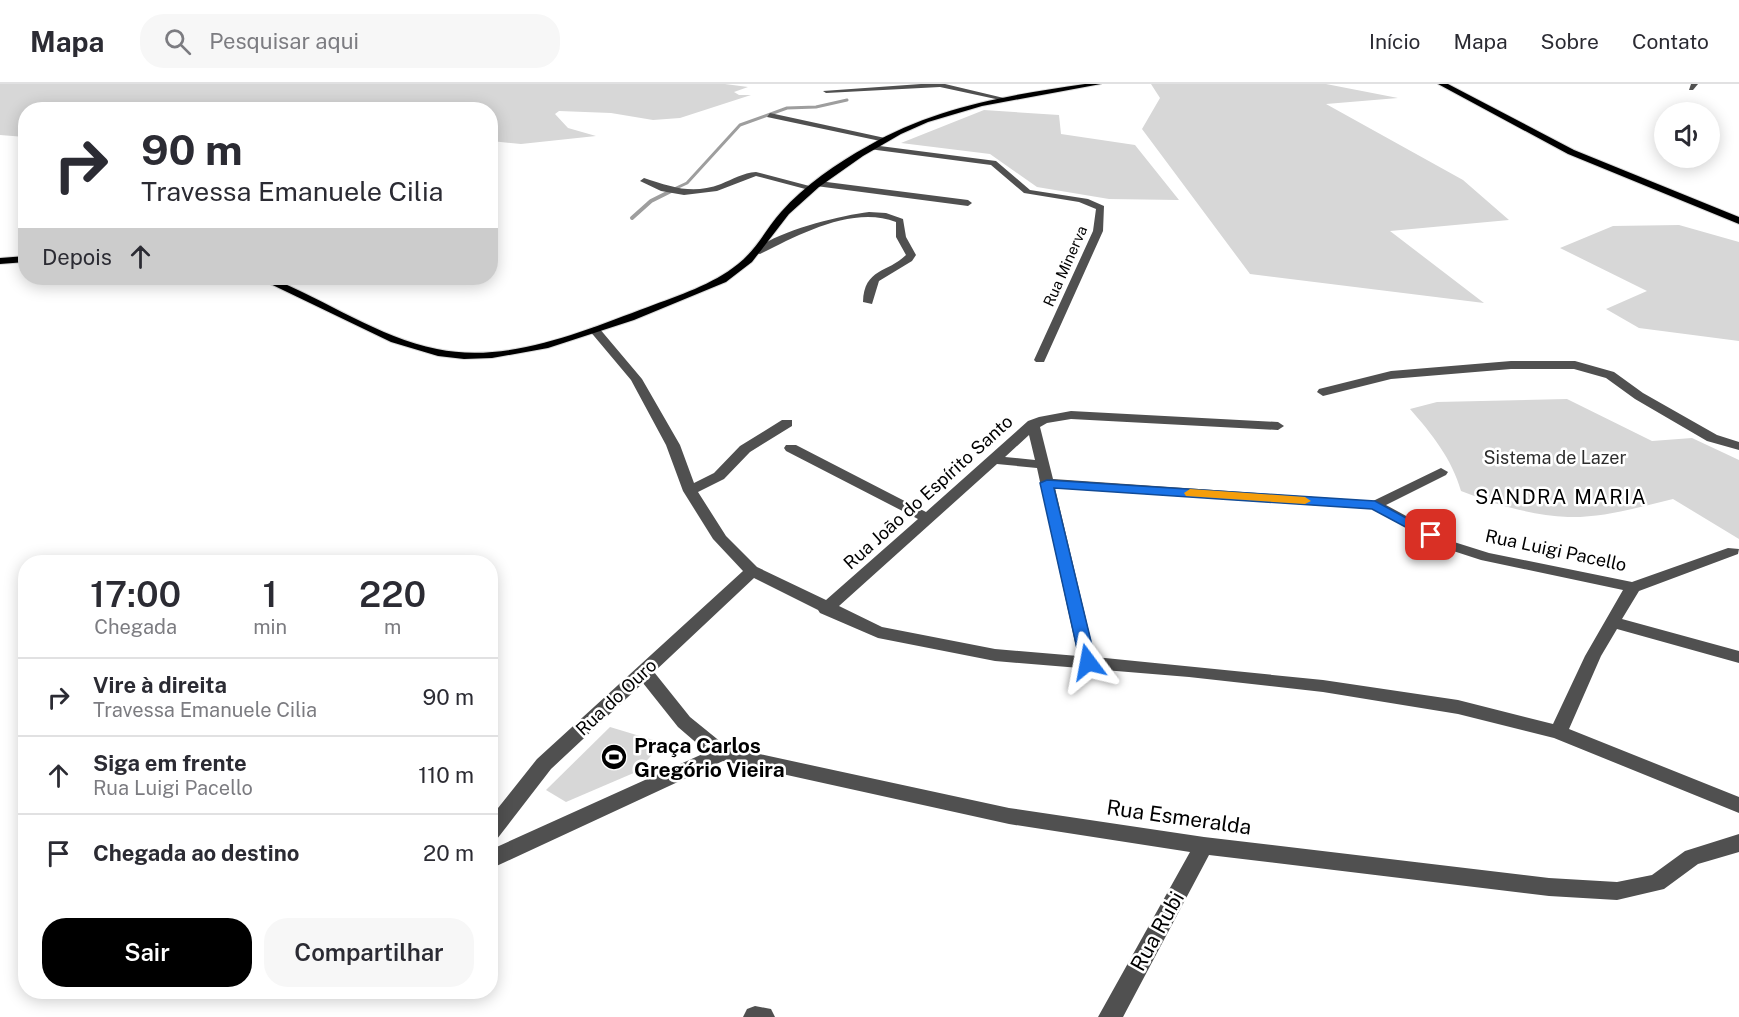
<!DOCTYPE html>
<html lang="pt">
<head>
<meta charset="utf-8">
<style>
  body { margin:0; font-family:"Public Sans",sans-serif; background:#f7f7f7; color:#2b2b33; height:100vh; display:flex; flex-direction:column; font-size:22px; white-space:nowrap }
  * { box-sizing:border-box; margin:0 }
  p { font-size:20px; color:#7c7c81 }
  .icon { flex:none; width:33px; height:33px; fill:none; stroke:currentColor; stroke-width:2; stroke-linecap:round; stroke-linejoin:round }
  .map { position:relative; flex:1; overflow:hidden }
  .side { position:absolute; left:18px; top:471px; width:480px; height:444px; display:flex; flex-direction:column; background:#fff; border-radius:24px; box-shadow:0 3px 15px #0003 }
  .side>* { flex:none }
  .guide { position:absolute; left:18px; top:18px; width:480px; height:183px; border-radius:24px; box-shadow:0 3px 15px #0003; background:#fff; color:#2b2b33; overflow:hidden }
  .tools { position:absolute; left:1654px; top:18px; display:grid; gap:12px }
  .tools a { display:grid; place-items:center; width:66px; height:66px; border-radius:50%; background:#fff; box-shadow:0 3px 15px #0003; font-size:30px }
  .pin { position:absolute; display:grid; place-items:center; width:51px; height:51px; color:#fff; margin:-26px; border-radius:12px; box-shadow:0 3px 9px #0006 }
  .me { position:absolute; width:66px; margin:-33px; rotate:347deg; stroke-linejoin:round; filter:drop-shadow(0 0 4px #0008) }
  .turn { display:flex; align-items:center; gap:21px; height:126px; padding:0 24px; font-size:27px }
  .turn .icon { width:78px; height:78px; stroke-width:2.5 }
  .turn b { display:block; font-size:42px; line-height:51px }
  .then { display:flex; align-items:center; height:57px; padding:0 24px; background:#0003; gap:12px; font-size:22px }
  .eta { display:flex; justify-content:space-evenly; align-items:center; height:102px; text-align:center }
  .eta b { font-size:36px; font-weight:600; line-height:42px }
  .primary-button { display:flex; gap:12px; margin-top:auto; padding:12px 24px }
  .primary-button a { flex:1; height:69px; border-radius:24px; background:#000; color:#fff; font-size:24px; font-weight:600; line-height:69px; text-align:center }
  .primary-button a+a { background:#f7f7f7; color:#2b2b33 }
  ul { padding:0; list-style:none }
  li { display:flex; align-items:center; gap:18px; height:78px; padding:0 24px; border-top:2px solid #e1e1e2 }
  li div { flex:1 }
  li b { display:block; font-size:22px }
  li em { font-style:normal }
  header { display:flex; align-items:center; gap:36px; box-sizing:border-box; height:84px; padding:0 30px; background:#fff; border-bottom:2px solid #e1e1e2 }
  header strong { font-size:28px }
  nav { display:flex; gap:33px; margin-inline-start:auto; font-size:21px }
  .search { width:420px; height:54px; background:#f7f7f7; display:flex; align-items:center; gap:15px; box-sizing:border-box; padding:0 21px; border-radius:24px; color:#7c7c81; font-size:22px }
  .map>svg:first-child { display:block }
  .green { fill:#d7d7d7 }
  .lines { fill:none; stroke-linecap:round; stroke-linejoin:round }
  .stream-far1 { stroke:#9e9e9e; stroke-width:3 }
  .stream { stroke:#9e9e9e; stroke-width:4 }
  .major-casing { stroke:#dbdbdb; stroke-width:2 }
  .highway-casing { stroke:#dbdbdb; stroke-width:2 }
  .minor { fill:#505050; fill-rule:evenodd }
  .major { fill:#000; fill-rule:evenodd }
  .highway { fill:#000; fill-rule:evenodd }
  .route { fill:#1a73e8; stroke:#114b97; stroke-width:1.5 }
  .slow { fill:#f59e0b }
  .labels { text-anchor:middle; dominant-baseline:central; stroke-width:5; stroke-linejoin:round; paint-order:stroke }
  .far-street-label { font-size:15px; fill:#000; stroke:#fff }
  .park-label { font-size:18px; fill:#2e2e2e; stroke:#fff }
  .street-label { font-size:18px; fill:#000; stroke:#fff }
  .neighbourhood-label { font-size:20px; letter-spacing:1.5px; fill:#000; stroke:#fff }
  .near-poi-label { font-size:21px; font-weight:bold; fill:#000; stroke:#fff; text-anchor:start }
  .near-street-label { font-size:21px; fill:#000; stroke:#fff }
</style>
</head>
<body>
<header>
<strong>Mapa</strong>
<div class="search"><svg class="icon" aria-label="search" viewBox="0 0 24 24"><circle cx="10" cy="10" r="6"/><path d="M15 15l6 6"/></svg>Pesquisar aqui</div>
<nav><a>Início</a><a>Mapa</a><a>Sobre</a><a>Contato</a></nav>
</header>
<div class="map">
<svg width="1739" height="933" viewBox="0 0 1739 933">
  <rect width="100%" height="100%" fill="#fff"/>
  <g class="green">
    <polygon points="0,0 725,0 748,3 734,8 739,11 751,11 680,34 653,36 611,29 559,27 555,30 568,44 596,52 521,60 491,57 490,26 26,26 25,53 0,51"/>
    <polygon points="1151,0 1326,0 1398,14 1326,20 1463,96 1509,136 1390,147 1484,219 1250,190 1142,45 1160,14"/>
    <polygon points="984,26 1059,31 1061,50 1135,61 1179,116 1109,115 1037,103 990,70 901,59"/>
    <polygon points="1679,141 1739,158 1739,257 1639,244 1606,225 1647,207 1560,164 1613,142"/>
    <path d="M 1567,315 L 1652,357 L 1692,354 L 1739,376 L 1739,455 L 1673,415 C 1640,423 1603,434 1568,433 C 1531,431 1496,421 1461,407 C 1452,375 1432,350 1410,325 L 1437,318 Z"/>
    <polygon points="610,643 663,659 636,688 566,718 546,706"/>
  </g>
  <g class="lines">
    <polyline class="stream-far1" points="670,107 687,99 740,41 787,24 816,23 847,16"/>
    <polyline class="stream" points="632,134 651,117 673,106"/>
    <g class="major-casing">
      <g id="major">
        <path d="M 1085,0 L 1101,0 L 982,22 L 928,38 L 901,50 L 863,72 L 819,103 L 789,130 L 752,178 L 726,198 L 634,236 L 548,264 L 492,274 L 464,275 L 438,272 L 391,258 L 258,194 L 271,194 C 326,216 378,253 437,265 C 508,280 583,247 648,223 C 679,211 712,201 738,180 C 756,166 766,145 781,128 C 805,101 837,79 868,62 C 935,23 1009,11 1085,0 Z"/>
        <polygon points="26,172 26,178 0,180 0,174"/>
      </g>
    </g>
    <g class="highway-casing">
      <polygon id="highway" points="1438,0 1448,0 1574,66 1739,133 1739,140 1568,70"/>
    </g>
    <g class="minor">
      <polygon points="921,0 945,0 1008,15 1005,17 940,3 826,9 823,7"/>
      <polygon points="1691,0 1698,0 1693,6 1689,6"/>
      <polygon points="770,29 885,54 889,56 885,58 767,33"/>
      <polygon points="872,61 996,77 1030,106 1088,115 1104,122 1103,147 1044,278 1036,278 1034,276 1093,147 1096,125 1079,118 1024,109 991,81 869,65 869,61"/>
      <path d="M 756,88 L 817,104 L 813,107 L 756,92 L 717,107 L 684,111 L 661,107 L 640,97 L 644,94 C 672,103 692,111 721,100 C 733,95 743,89 756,88 Z"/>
      <polygon points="819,97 968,116 972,119 968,122 816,102 815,100"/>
      <path d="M 869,128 L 886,129 L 903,135 L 906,153 L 916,171 L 912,177 L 879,197 L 872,220 L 863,218 C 864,184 888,189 906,171 L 896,153 L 896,138 C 853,121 798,151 760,170 L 752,168 C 776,147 838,132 869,128 Z"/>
      <path d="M 595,243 L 599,244 L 642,295 L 680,361 L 694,399 L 714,389 L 740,362 L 782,336 L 792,336 L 792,342 L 750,368 L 724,395 L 698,408 L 726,452 L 757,483 L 826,516 L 918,435 L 786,367 L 784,364 L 786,361 L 796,361 L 926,428 L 1028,337 L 1039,333 L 1071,327 L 1278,338 L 1284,342 L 1278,346 L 1071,335 L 1047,339 L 1040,343 L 1053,395 L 1373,417 L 1441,384 L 1448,388 L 1446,391 L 1386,421 L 1454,458 L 1489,469 L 1632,498 L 1728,464 L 1739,465 L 1738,470 L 1639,507 L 1622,535 L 1739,567 L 1739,579 L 1617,545 L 1601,572 L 1569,645 L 1739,713 L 1739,729 L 1554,654 L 1458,630 L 1323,608 L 1189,593 L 995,577 L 878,554 L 820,529 L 818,526 L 754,494 L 654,588 L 690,633 L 727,663 L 1009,724 L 1204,753 L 1549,794 L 1617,798 L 1652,791 L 1685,767 L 1739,750 L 1739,768 L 1698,780 L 1664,805 L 1617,816 L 1549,812 L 1209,771 L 1123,933 L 1098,933 L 1190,768 L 1009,740 L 723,677 L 490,785 L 490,766 L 707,668 L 678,643 L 643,599 L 551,685 L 497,755 L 490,757 L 490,734 L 537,675 L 743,487 L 713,455 L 683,407 L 666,361 L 631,296 L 589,246 ZM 1029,351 L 1035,376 L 1005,373 ZM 997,380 L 1037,384 L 1078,572 L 995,565 L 882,543 L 839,522 ZM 1055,404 L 1372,425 L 1444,464 L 1481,476 L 1623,506 L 1585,572 L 1553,640 L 1458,616 L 1323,596 L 1095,573 Z"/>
      <polygon points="1511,277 1575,277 1614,288 1643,309 1717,351 1739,358 1739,366 1707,357 1635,315 1606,294 1574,285 1511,285 1391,295 1323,312 1317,308 1319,305 1391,287"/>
      <polygon points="755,922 771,925 775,933 743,933 747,925"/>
    </g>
    <use href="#major" class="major"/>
    <use href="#highway" class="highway"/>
  </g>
  <polygon class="route" points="1047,396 1375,417 1437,451 1435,454 1426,454 1372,425 1054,404 1096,578 1088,583 1080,578 1040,399"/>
  <polygon class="slow" points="1190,405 1305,413 1311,417 1305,420 1186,412 1184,409"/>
  <defs>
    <g id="stadium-disc" transform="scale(1.35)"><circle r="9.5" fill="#000" stroke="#fff"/><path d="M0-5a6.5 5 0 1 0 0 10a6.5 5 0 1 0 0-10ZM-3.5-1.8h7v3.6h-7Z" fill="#fff"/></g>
  </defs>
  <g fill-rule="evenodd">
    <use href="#stadium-disc" x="614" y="673"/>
  </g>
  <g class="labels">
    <g class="far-street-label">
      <text transform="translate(1065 182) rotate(-66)">Rua Minerva</text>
    </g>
    <g class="park-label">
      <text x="1555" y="373">Sistema de Lazer</text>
    </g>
    <g class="street-label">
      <text transform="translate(928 408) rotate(-42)">Rua João do Espírito Santo</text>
      <text transform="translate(1556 466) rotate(12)">Rua Luigi Pacello</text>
      <text transform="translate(616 613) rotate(-43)">Rua do Ouro</text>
    </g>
    <g class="neighbourhood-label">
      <text x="1561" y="413">SANDRA MARIA</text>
    </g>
    <g class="near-poi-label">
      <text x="634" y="661">Praça Carlos<tspan x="634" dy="24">Gregório Vieira</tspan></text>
    </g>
    <g class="near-street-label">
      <text transform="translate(1179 733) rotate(8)">Rua Esmeralda</text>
      <text transform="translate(1157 847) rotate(-61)">Rua Rubi</text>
    </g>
  </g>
</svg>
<div class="tools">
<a><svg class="icon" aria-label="sound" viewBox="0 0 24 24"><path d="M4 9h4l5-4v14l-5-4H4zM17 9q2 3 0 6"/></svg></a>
</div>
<div class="pin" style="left:1431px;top:451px;background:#d93025"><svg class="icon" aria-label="arrive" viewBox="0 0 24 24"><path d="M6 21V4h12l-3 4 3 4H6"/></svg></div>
<svg class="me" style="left:1088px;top:578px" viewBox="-20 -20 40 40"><path d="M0-17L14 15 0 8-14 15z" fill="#1a73e8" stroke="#fff" stroke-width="4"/></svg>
<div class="guide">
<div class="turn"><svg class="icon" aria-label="right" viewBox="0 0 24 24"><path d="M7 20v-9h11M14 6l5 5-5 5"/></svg><div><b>90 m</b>Travessa Emanuele Cilia</div></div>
<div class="then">Depois<svg class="icon" aria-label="ahead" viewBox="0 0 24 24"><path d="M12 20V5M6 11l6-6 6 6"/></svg></div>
</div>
<section class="side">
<div class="eta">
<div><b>17:00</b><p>Chegada</p></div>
<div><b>1</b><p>min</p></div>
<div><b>220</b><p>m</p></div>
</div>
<ul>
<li><svg class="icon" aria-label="right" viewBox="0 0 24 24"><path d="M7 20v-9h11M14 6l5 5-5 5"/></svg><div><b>Vire à direita</b><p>Travessa Emanuele Cilia</p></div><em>90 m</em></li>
<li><svg class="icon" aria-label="ahead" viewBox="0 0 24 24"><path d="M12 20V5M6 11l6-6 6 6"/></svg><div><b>Siga em frente</b><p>Rua Luigi Pacello</p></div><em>110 m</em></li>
<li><svg class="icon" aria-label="arrive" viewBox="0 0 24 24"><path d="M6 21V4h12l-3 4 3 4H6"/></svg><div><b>Chegada ao destino</b></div><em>20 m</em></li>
</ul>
<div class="primary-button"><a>Sair</a><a>Compartilhar</a></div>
</section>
</div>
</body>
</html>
